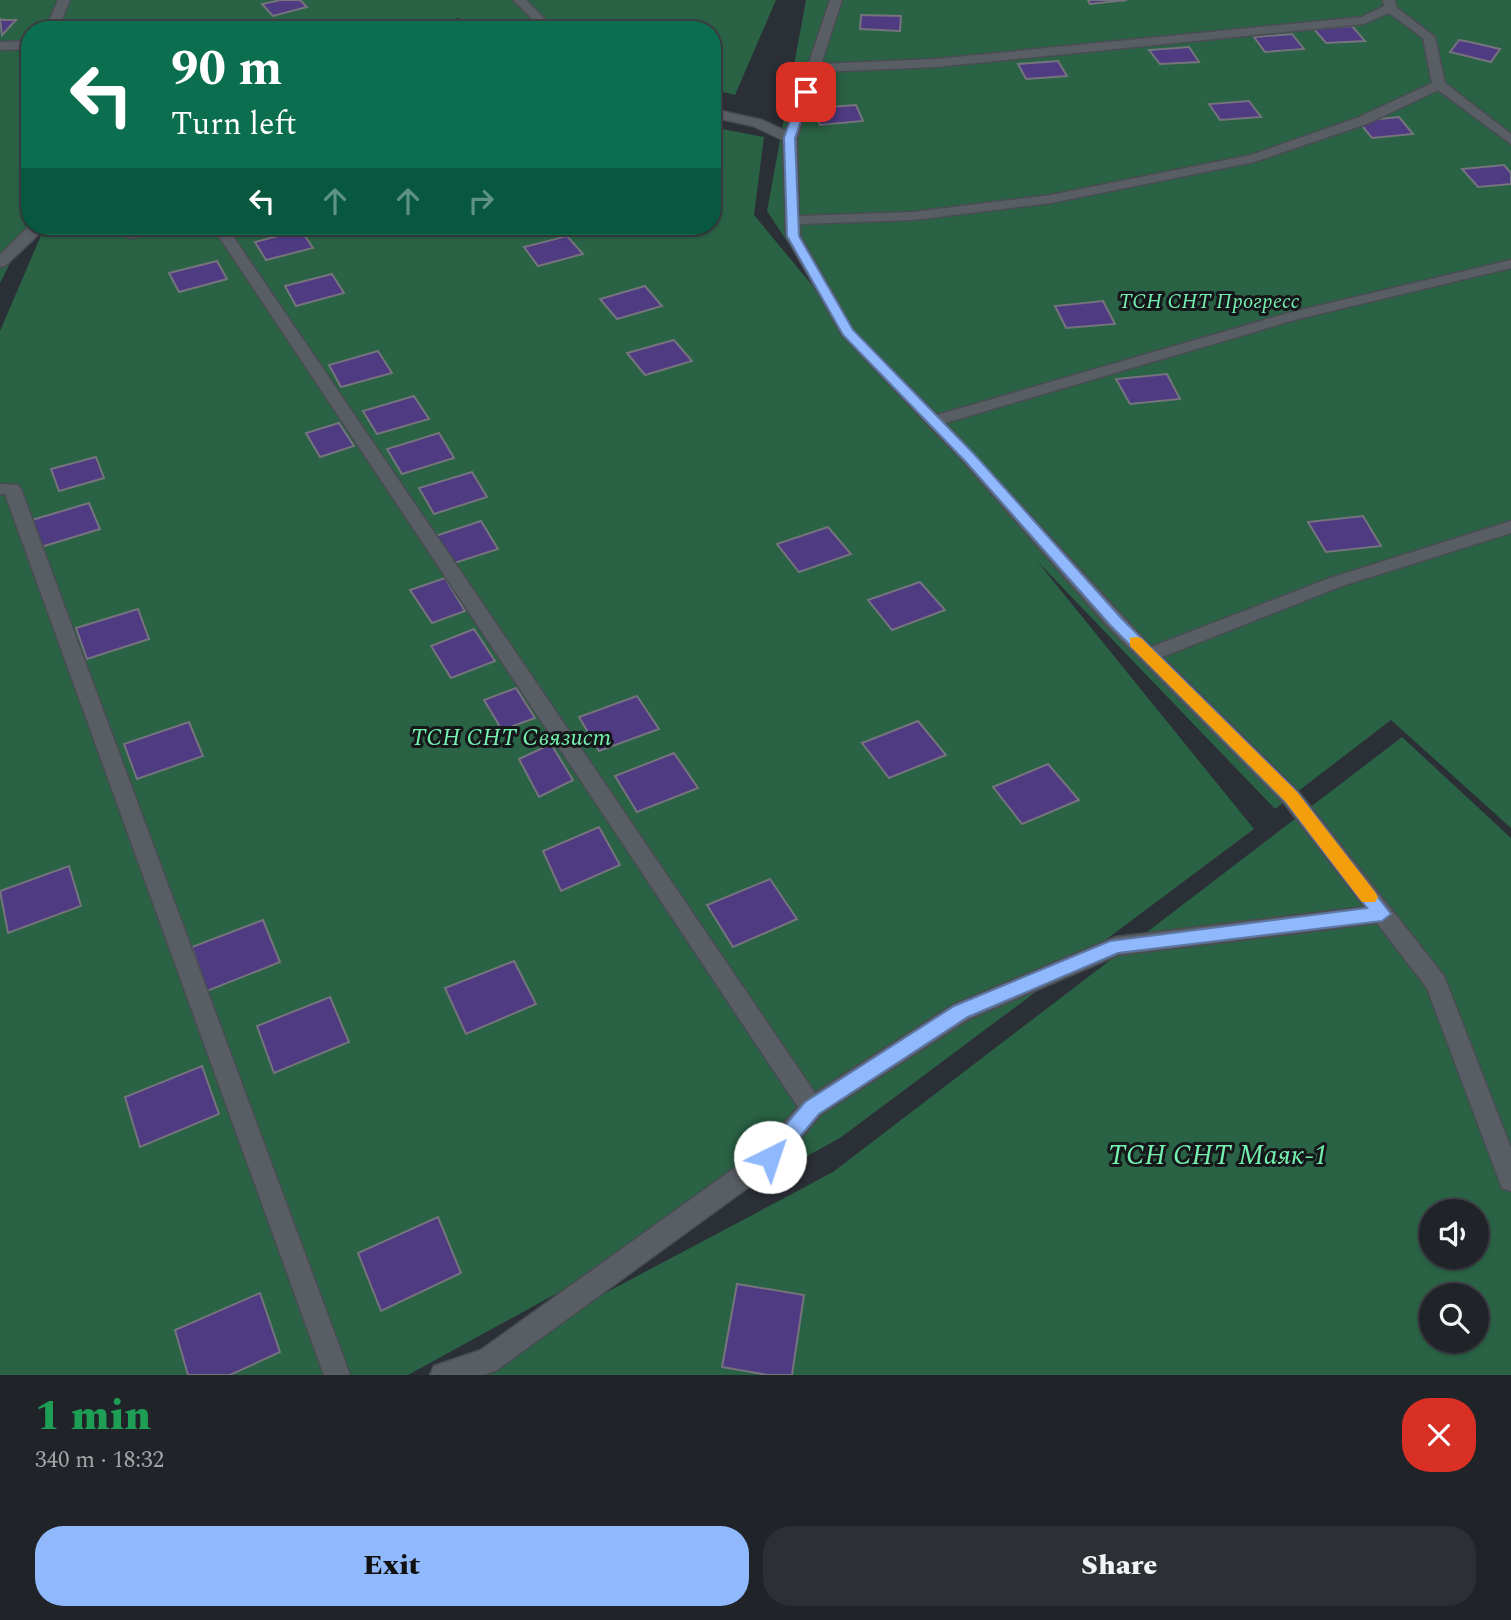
<!DOCTYPE html>
<html lang="en">
<head>
<meta charset="utf-8">
<style>
  body { margin:0; font-family:Spectral,serif; background:#2d2f34; color:#f1f3f6; height:100vh; display:flex; flex-direction:column; font-size:26px; white-space:nowrap }
  * { box-sizing:border-box; margin:0 }
  p { font-size:23px; color:#a2a4a8 }
  .icon { flex:none; width:38px; height:38px; fill:none; stroke:currentColor; stroke-width:2; stroke-linecap:round; stroke-linejoin:round }
  .map { position:relative; height:1375px; overflow:hidden }
  .details { display:flex; flex-direction:column; background:#202328; flex:1 }
  .details>* { flex:none }
  .guide { position:absolute; left:21px; top:21px; width:700px; height:214px; border-radius:28px; box-shadow:0 2px 5px #0004,0 0 0 2px #3d4045; background:#0b6e4f; color:#fff; overflow:hidden }
  .controls { position:absolute; left:1419px; top:1199px; display:grid; gap:14px }
  .controls a { display:grid; place-items:center; width:70px; height:70px; border-radius:50%; background:#202328; box-shadow:0 2px 5px #0004,0 0 0 2px #3d4045; font-size:35px }
  .pin { position:absolute; display:grid; place-items:center; width:60px; height:60px; color:#fff; margin:-30px; border-radius:14px; box-shadow:0 4px 10px #0006 }
  .me { position:absolute; width:77px; margin:-38px; rotate:41deg; stroke-linejoin:round; filter:drop-shadow(0 0 5px #0008) }
  .turn { display:flex; align-items:center; gap:24px; height:147px; padding:0 35px; font-size:32px }
  .turn .icon { width:91px; height:91px; stroke-width:2.5 }
  .turn b { display:block; font-size:49px; line-height:60px }
  .lanes { display:flex; align-items:center; height:66px; padding:0 35px; background:#0003; justify-content:center; gap:35px; direction:ltr }
  .lanes .off { opacity:.35 }
  .round { display:grid; place-items:center; flex:none; width:74px; height:74px; border-radius:28px; background:#2d2f34 }
  .summary { display:flex; align-items:center; justify-content:space-between; height:119px; padding:0 35px }
  h1 { font-size:42px; font-weight:800; line-height:52px; color:#1e9e55 }
  .button { display:flex; gap:14px; margin-top:auto; padding:14px 35px }
  .button a { flex:1; height:80px; border-radius:28px; background:#8fb8fd; color:#111; font-size:28px; font-weight:800; line-height:80px; text-align:center }
  .button a+a { background:#2d2f34; color:#f1f3f6 }
  .map>svg:first-child { display:block }
  .green { fill:#2a6245; fill-rule:evenodd }
  .building { fill:#4e3b82; stroke:#75747d; stroke-width:2 }
  .lines { fill:none; stroke-linecap:round; stroke-linejoin:round }
  .service-casing { stroke:#484d52; stroke-width:3 }
  .service { fill:#595e65; fill-rule:evenodd }
  .route { fill:#8fb8fd; stroke:#5d78a4; stroke-width:2 }
  .slow { fill:#f59e0b }
  .labels { text-anchor:middle; dominant-baseline:central; stroke-width:6; stroke-linejoin:round; paint-order:stroke }
  .far-park-label { font-size:21px; font-style:italic; fill:#74f0af; stroke:#15171a }
  .park-label { font-size:24px; font-style:italic; fill:#74f0af; stroke:#15171a }
  .near-park-label { font-size:28px; font-style:italic; fill:#74f0af; stroke:#15171a }
</style>
</head>
<body>
<div class="map">
<svg width="1511" height="1375" viewBox="0 0 1511 1375">
  <rect width="100%" height="100%" fill="#2b2f36"/>
  <g class="green">
    <polygon points="0,0 776,0 735,95 712,89 712,30 499,30 457,18 429,30 30,30 30,224 0,283"/>
    <polygon points="806,0 1511,0 1511,828 1391,720 1275,809 1037,561 1254,829 840,1138 408,1375 0,1375 0,331 45,226 712,226 712,127 764,137 754,215 831,308 767,211"/>
    <path d="M 1402,737 L 1511,838 L 1511,1375 L 451,1375 L 833,1172 ZM 1432,1211 L 1477,1211 L 1477,1256 L 1432,1256 ZM 1432,1295 L 1477,1295 L 1477,1340 L 1432,1340 Z"/>
  </g>
  <g class="building">
    <polygon points="281,0 300,0 307,7 273,16 262,4"/>
    <polygon points="1127,0 1090,4 1088,0"/>
    <polygon points="861,15 901,16 900,31 860,29"/>
    <polygon points="0,19 4,20 16,20 2,35"/>
    <polygon points="200,22 203,30 157,30"/>
    <polygon points="1352,26 1365,41 1326,43 1314,29"/>
    <polygon points="1292,34 1304,49 1265,52 1254,37"/>
    <polygon points="1459,40 1470,42 1500,49 1491,62 1450,52"/>
    <polygon points="1189,47 1199,62 1160,64 1149,50"/>
    <polygon points="1058,61 1067,76 1026,79 1018,64"/>
    <polygon points="1249,101 1261,117 1220,120 1209,104"/>
    <polygon points="856,105 863,121 820,125 814,108"/>
    <polygon points="1399,117 1413,134 1372,138 1358,121"/>
    <polygon points="1504,165 1511,173 1511,184 1478,187 1462,169"/>
    <polygon points="301,230 313,248 266,260 255,242"/>
    <polygon points="567,236 583,254 538,266 524,247"/>
    <polygon points="217,261 227,279 179,292 169,273"/>
    <polygon points="332,274 344,293 296,306 285,286"/>
    <polygon points="645,286 662,306 617,319 600,299"/>
    <polygon points="1103,301 1115,324 1066,328 1055,306"/>
    <polygon points="674,340 692,361 645,375 627,353"/>
    <polygon points="378,351 392,373 341,387 329,365"/>
    <polygon points="1167,374 1180,399 1130,404 1116,379"/>
    <polygon points="414,396 429,419 377,434 363,411"/>
    <polygon points="339,423 354,446 320,457 306,433"/>
    <polygon points="439,433 454,458 402,474 387,449"/>
    <polygon points="96,457 104,478 59,491 51,469"/>
    <polygon points="472,472 487,497 434,514 419,488"/>
    <polygon points="89,503 100,529 41,547 32,520"/>
    <polygon points="1363,516 1381,546 1326,552 1308,522"/>
    <polygon points="481,521 498,549 442,567 426,539"/>
    <polygon points="828,527 851,554 799,572 777,544"/>
    <polygon points="445,578 465,611 432,623 410,590"/>
    <polygon points="920,582 945,610 892,630 868,600"/>
    <polygon points="138,609 149,639 87,659 76,628"/>
    <polygon points="474,629 495,661 451,678 431,646"/>
    <polygon points="516,688 535,718 502,730 484,700"/>
    <polygon points="637,696 659,729 599,751 579,717"/>
    <polygon points="918,721 946,755 889,778 862,743"/>
    <polygon points="189,722 203,756 137,779 124,744"/>
    <polygon points="551,744 573,780 539,797 519,759"/>
    <polygon points="674,753 698,788 637,812 615,776"/>
    <polygon points="1048,764 1079,800 1022,824 993,787"/>
    <polygon points="599,827 620,865 561,891 543,851"/>
    <polygon points="69,866 81,906 8,933 0,891"/>
    <polygon points="770,879 797,919 733,947 707,905"/>
    <polygon points="263,920 280,962 207,991 192,947"/>
    <polygon points="514,961 536,1004 466,1034 445,988"/>
    <polygon points="330,997 349,1042 274,1073 257,1026"/>
    <polygon points="202,1066 219,1114 140,1147 125,1097"/>
    <polygon points="438,1217 461,1273 381,1311 358,1253"/>
    <polygon points="737,1284 804,1295 792,1375 768,1375 722,1367"/>
    <polygon points="260,1293 280,1352 230,1375 188,1375 175,1330"/>
  </g>
  <g class="lines">
    <g class="service-casing">
      <g id="service">
        <polygon points="58,0 70,0 57,30 45,30"/>
        <polygon points="513,0 526,0 556,30 543,30"/>
        <path d="M 830,0 L 842,0 L 821,64 L 936,59 L 1362,17 L 1384,6 L 1383,0 L 1395,0 L 1396,7 L 1435,37 L 1445,83 L 1511,134 L 1511,144 L 1438,90 L 1367,124 L 1254,162 L 1051,203 L 913,220 L 800,224 L 800,236 L 853,330 L 937,415 L 1288,313 L 1511,260 L 1511,268 L 1298,319 L 945,423 L 1151,647 L 1330,578 L 1511,521 L 1511,533 L 1342,586 L 1162,657 L 1298,791 L 1444,976 L 1511,1148 L 1511,1191 L 1502,1188 L 1427,988 L 1377,923 L 1118,955 L 969,1019 L 820,1115 L 779,1165 L 497,1370 L 485,1375 L 430,1375 L 434,1366 L 481,1350 L 761,1149 L 798,1107 L 212,226 L 226,226 L 815,1093 L 953,1005 L 1116,937 L 1365,907 L 1284,803 L 1109,628 L 964,462 L 842,335 L 786,236 L 783,140 L 753,126 L 712,117 L 712,109 L 762,120 L 786,131 ZM 1389,13 L 1423,38 L 1432,83 L 1357,118 L 1251,155 L 1051,195 L 913,212 L 799,216 L 797,138 L 818,72 L 936,67 L 1364,24 Z"/>
        <polygon points="30,41 30,49 0,50 0,42"/>
        <polygon points="30,225 43,226 42,231 5,266 0,267 0,255"/>
        <polygon points="121,226 135,226 137,229 177,226 132,238 127,237"/>
        <polygon points="0,484 18,485 21,489 350,1375 324,1375 5,494 0,494"/>
      </g>
    </g>
    <use href="#service" class="service"/>
  </g>
  <polygon class="route" points="806,88 811,92 795,138 799,236 853,330 975,455 1122,619 1297,792 1391,914 1382,921 1118,953 968,1017 819,1114 777,1164 770,1166 763,1164 760,1157 763,1151 805,1102 954,1006 1110,941 1367,908 1285,801 1111,626 965,461 843,335 787,236 784,138 800,92"/>
  <polygon class="slow" points="1136,637 1141,638 1297,792 1375,892 1378,897 1375,902 1362,902 1285,801 1130,646 1130,638"/>
  <g class="labels">
    <g class="far-park-label">
      <text x="1209" y="302">ТСН СНТ Прогресс</text>
    </g>
    <g class="park-label">
      <text x="511" y="738">ТСН СНТ Связист</text>
    </g>
    <g class="near-park-label">
      <text x="1218" y="1155">ТСН СНТ Маяк-1</text>
    </g>
  </g>
</svg>
<div class="controls">
<a><svg class="icon" aria-label="sound" viewBox="0 0 24 24"><path d="M4 9h4l5-4v14l-5-4H4zM17 9q2 3 0 6"/></svg></a>
<a><svg class="icon" aria-label="search" viewBox="0 0 24 24"><circle cx="10" cy="10" r="6"/><path d="M15 15l6 6"/></svg></a>
</div>
<div class="pin" style="left:806px;top:92px;background:#d93025"><svg class="icon" aria-label="arrive" viewBox="0 0 24 24"><path d="M6 21V4h12l-3 4 3 4H6"/></svg></div>
<svg class="me" style="left:770px;top:1157px" viewBox="-20 -20 40 40"><circle r="19" fill="#fff"/><path d="M0-13L10 11 0 6-10 11z" fill="#8fb8fd"/></svg>
<div class="guide">
<div class="turn"><svg class="icon" aria-label="left" viewBox="0 0 24 24"><path d="M17 20v-9H6M10 6l-5 5 5 5"/></svg><div><b>90 m</b>Turn left</div></div>
<div class="lanes"><svg class="icon" aria-label="left" viewBox="0 0 24 24"><path d="M17 20v-9H6M10 6l-5 5 5 5"/></svg><svg class="icon off" aria-label="ahead" viewBox="0 0 24 24"><path d="M12 20V5M6 11l6-6 6 6"/></svg><svg class="icon off" aria-label="ahead" viewBox="0 0 24 24"><path d="M12 20V5M6 11l6-6 6 6"/></svg><svg class="icon off" aria-label="right" viewBox="0 0 24 24"><path d="M7 20v-9h11M14 6l5 5-5 5"/></svg></div>
</div>
</div>
<section class="details">
<div class="summary"><div><h1>1 min</h1><p>340 m · 18:32</p></div><a class="round" style="background:#d93025;color:#fff"><svg class="icon" aria-label="close" viewBox="0 0 24 24"><path d="M6 6l12 12M18 6L6 18"/></svg></a></div>
<div class="button"><a>Exit</a><a>Share</a></div>
</section>
</body>
</html>
